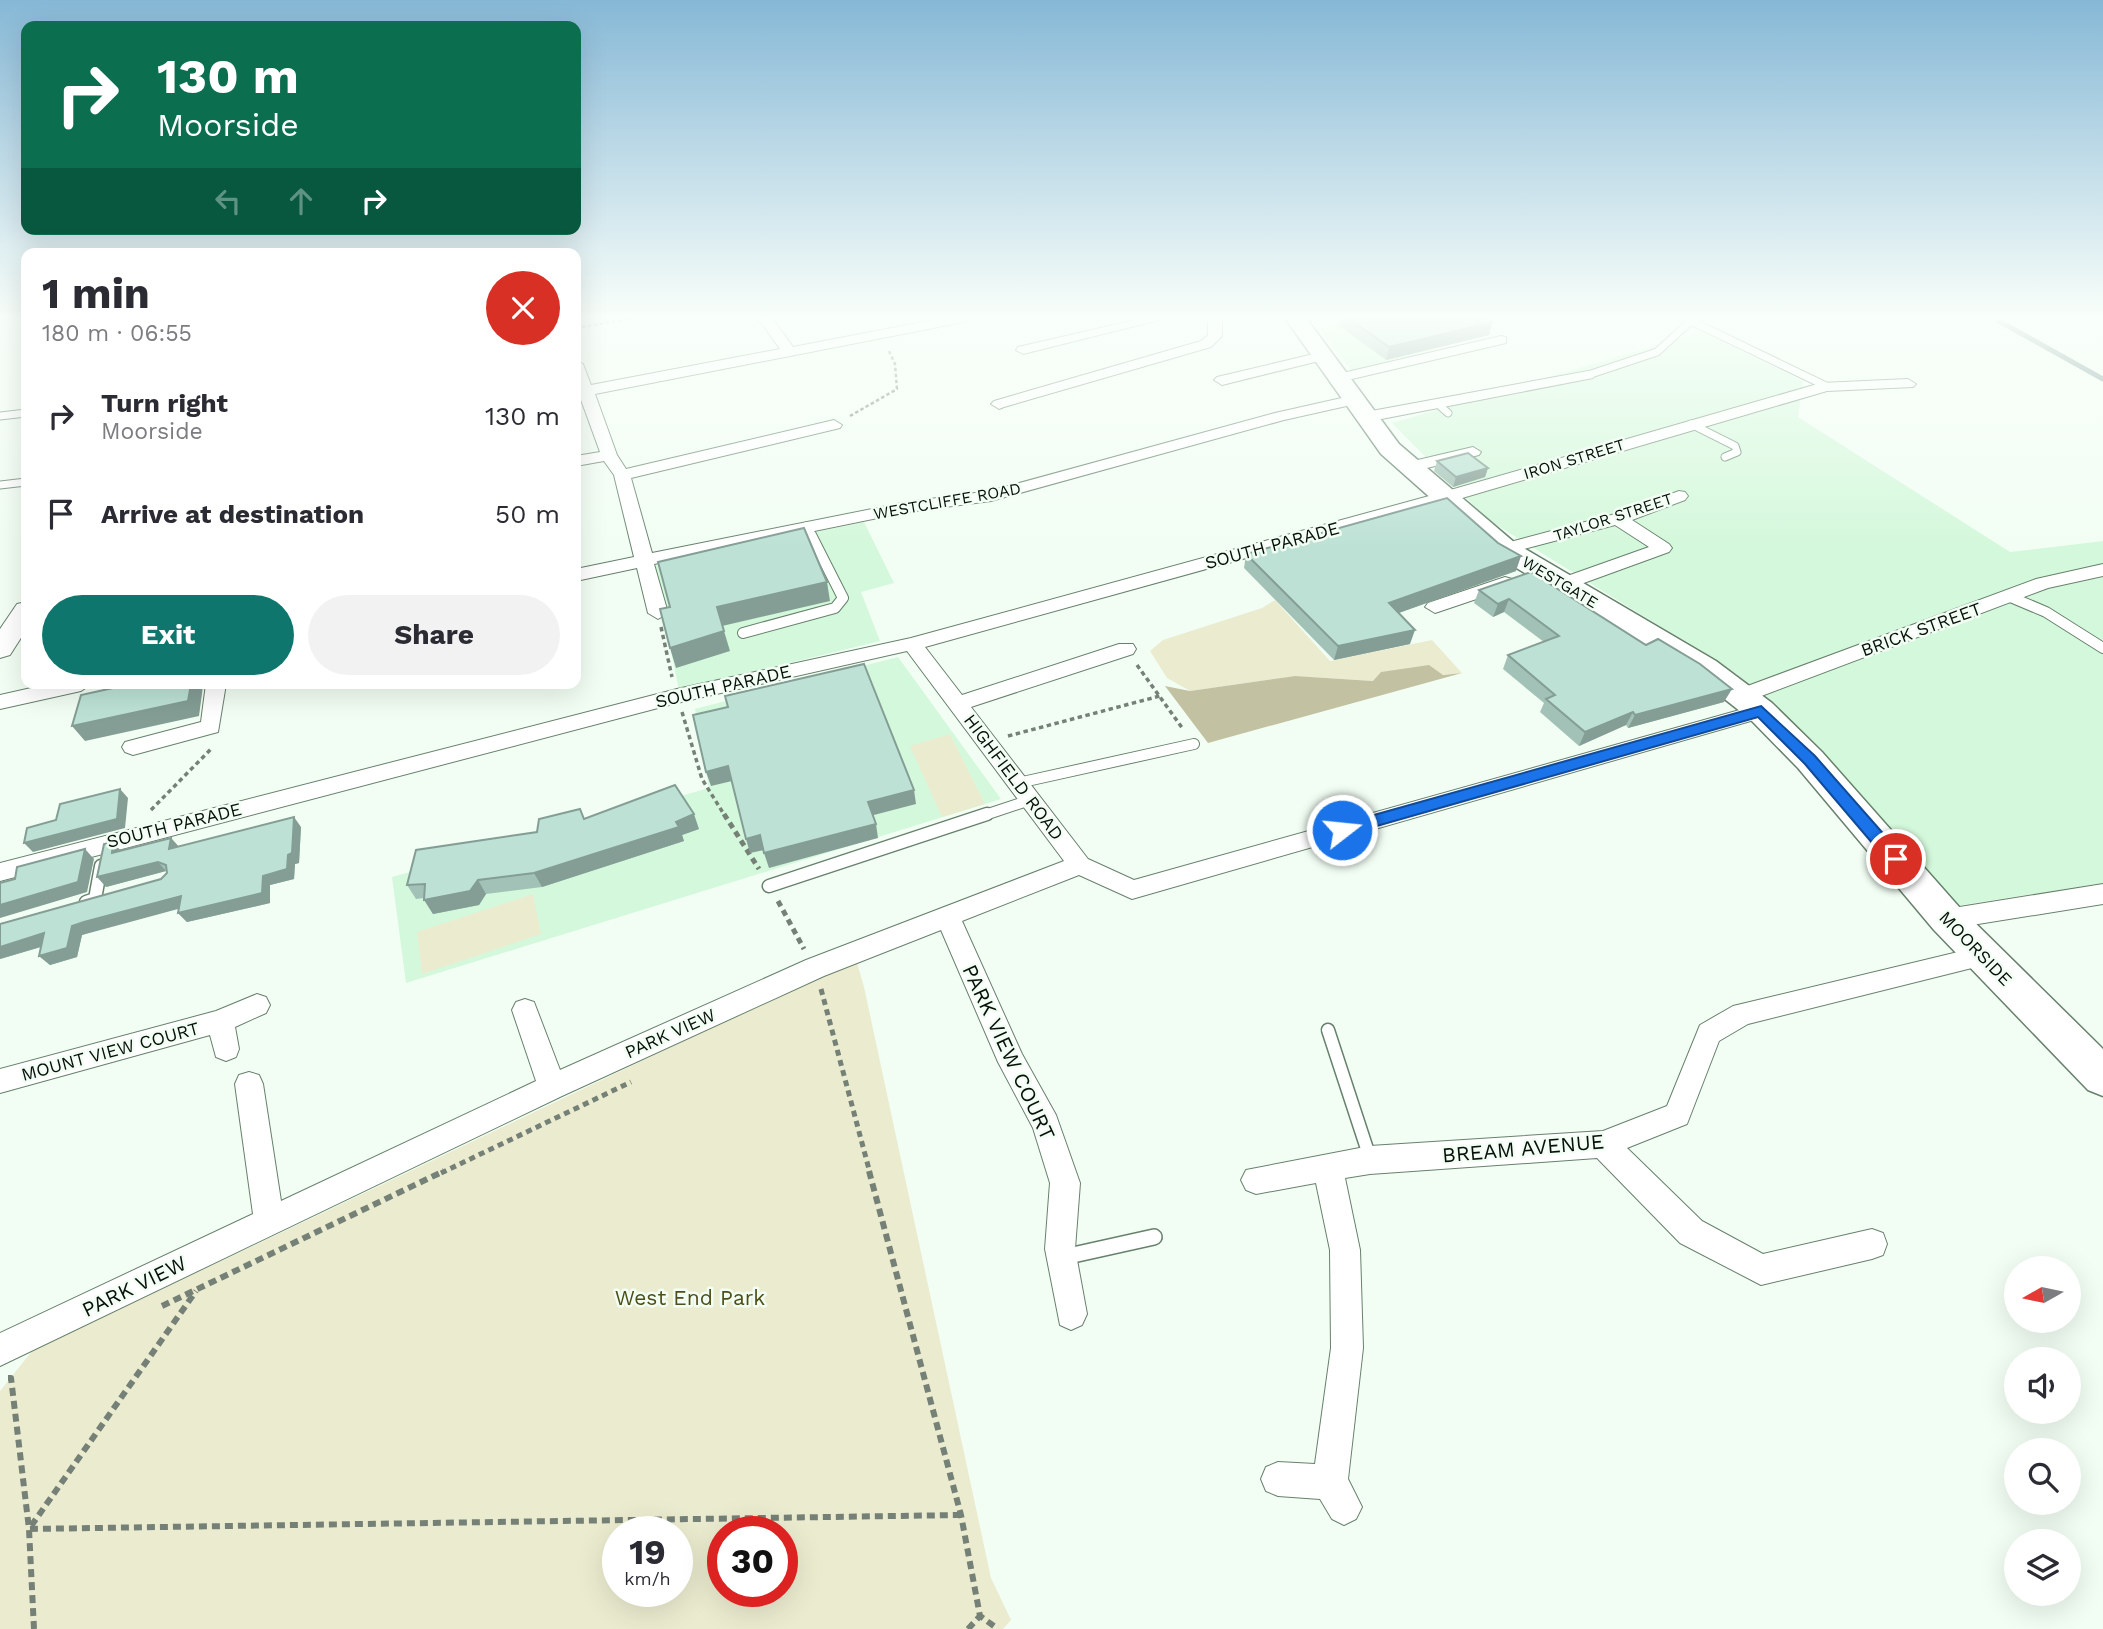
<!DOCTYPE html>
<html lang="en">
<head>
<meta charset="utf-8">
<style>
  body { margin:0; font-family:"Work Sans",sans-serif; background:#f2f2f3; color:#2b2b33; height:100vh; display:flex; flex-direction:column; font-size:26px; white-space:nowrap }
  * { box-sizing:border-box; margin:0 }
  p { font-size:23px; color:#7c7c81 }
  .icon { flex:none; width:38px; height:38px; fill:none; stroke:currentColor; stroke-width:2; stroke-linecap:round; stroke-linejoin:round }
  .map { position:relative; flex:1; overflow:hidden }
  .panel { position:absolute; left:21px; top:248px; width:560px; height:441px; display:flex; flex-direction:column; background:#fff; border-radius:14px; box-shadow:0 7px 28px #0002 }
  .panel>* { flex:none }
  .hud { position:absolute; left:21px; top:21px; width:560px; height:214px; border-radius:14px; box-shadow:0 7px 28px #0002; background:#0b6e4f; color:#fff; overflow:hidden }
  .needle { width:46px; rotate:261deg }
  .controls { position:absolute; left:2004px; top:1256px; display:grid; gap:14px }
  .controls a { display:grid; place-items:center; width:77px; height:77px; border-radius:50%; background:#fff; box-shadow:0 7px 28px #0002; font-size:35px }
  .speed { position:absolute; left:602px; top:1516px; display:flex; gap:14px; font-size:35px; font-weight:700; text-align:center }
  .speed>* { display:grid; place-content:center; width:91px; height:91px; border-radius:50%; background:#fff; box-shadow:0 7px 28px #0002; line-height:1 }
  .speed small { font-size:18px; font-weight:400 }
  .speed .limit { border:10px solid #d22; background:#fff; color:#111 }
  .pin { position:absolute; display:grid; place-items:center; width:60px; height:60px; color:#fff; margin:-30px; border:4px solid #fff; border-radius:50%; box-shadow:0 2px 7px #0007 }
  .me { position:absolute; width:77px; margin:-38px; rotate:74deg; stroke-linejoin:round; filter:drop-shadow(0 0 5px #0008) }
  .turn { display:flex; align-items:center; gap:24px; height:147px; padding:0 21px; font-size:32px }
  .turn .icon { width:91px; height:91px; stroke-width:2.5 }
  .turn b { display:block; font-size:49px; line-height:60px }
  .lanes { display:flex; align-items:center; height:66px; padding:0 21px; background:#0003; justify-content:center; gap:35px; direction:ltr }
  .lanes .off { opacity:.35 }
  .round { display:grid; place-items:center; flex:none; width:74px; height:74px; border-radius:37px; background:#f2f2f3 }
  .overview { display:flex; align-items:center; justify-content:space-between; height:119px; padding:0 21px }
  h1 { font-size:42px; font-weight:700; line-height:52px }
  .cta { display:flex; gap:14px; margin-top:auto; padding:14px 21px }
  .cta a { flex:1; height:80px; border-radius:42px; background:#0f766e; color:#fff; font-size:28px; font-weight:700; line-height:80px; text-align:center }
  .cta a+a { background:#f2f2f3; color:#2b2b33 }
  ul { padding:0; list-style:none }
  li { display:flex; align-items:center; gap:21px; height:98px; padding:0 21px }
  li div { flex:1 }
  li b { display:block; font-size:26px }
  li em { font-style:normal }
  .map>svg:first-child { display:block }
  .built { fill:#d4f8db }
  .green { fill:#ebeccf; fill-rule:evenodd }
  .forest { fill:#c2c2a2 }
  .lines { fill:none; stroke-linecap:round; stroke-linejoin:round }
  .stream { stroke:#698986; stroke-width:5 }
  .service-far3-casing { stroke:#67816c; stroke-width:9 }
  .service-far2-casing { stroke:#67816c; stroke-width:12 }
  .service-far1-casing { stroke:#67816c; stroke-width:15 }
  .service-casing { stroke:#67816c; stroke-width:18 }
  .minor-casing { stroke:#67816c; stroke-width:2 }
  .secondary-casing { stroke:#67816c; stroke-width:2 }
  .primary-casing { stroke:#67816c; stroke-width:3 }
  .path-far3 { stroke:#758077; stroke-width:2.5; stroke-dasharray:3.5 2.5; stroke-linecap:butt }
  .path-far2 { stroke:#758077; stroke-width:3.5; stroke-dasharray:4.5 3.5; stroke-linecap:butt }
  .path-far1 { stroke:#758077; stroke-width:5; stroke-dasharray:6 4.5; stroke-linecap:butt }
  .path { stroke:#758077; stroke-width:6; stroke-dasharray:8 5; stroke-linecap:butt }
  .service-far3 { stroke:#fff; stroke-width:7 }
  .service-far2 { stroke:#fff; stroke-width:10 }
  .service-far1 { stroke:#fff; stroke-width:12 }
  .service { stroke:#fff; stroke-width:15 }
  .minor { fill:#fff; fill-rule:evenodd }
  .secondary { fill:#fff; fill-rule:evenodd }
  .primary { fill:#fff; fill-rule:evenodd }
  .wall { fill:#a3c2b7 }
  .shaded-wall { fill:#849e95 }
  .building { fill:#bde2d5; stroke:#849e95; stroke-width:2 }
  .route { fill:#1a73e8; stroke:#114b97; stroke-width:2 }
  .labels { text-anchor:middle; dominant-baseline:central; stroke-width:5; stroke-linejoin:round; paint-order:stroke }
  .far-street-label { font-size:16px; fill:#071009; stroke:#f2fef4 }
  .street-label { font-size:18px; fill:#071009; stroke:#f2fef4 }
  .near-street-label { font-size:21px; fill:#071009; stroke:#f2fef4 }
  .near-park-label { font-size:21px; fill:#4f4e18; stroke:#f2fef4 }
</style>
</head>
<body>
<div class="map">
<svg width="2103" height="1629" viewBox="0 0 2103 1629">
  <rect width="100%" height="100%" fill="#f2fef4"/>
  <g class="built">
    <polygon points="1467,318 1493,334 1352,371 1319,329 1357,321"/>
    <polygon points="1702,332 1803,381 1798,417 2010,552 2103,541 2103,883 1956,906 1738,675 1487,519 1392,423"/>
    <polygon points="864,522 894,583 861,592 880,641 679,690 653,566"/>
    <polygon points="898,657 1001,799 406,983 392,877 709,788 695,709"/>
  </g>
  <g class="green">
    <polygon points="1275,600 1330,661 1432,640 1462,673 1374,681 1295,676 1190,691 1167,678 1150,651 1163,640 1262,608"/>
    <polygon points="950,734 985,804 942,817 910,746"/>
    <polygon points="533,894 541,934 422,974 417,932"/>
    <path d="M 856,959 L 864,987 L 991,1578 L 1011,1620 L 1003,1629 L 0,1629 L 0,1391 L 32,1351 ZM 618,1531 L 677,1531 L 677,1591 L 618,1591 ZM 723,1531 L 782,1531 L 782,1591 L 723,1591 Z"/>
  </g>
  <polygon class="forest" points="1429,665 1443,675 1462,673 1208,743 1165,686 1190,691 1295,676 1373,681 1381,672"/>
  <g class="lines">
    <polyline class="stream" points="1999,321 2103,379"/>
    <g class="service-far3-casing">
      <g id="service-far3">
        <polyline points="1691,321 1826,386"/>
        <polyline points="1588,375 1657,352 1694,318"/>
        <polyline points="1438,404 1448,413"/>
        <polyline points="0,416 26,413"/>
        <polyline points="1691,424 1735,446 1737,452 1725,457"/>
        <polyline points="0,485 26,482"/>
        <polyline points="806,526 811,537"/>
      </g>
    </g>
    <g class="service-far2-casing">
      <g id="service-far2">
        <polyline points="2008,596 2046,612 2103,648"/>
        <polyline points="743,633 835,608 843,598 811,535"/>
        <polyline points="1018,783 1194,744"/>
        <polyline points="982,816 1030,800"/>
      </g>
    </g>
    <g class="service-far1-casing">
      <g id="service-far1">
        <polyline points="769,886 987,814"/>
        <polyline points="86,902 95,899 101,866"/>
        <polyline points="1328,1030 1370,1158"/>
      </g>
    </g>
    <g class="service-casing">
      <polyline id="service" points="1064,1257 1154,1237"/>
    </g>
    <g class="minor-casing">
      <g id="minor">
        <polygon points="758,318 772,318 793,347 944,318 971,318 964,322 595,394 617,455 626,469 834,420 842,425 840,428 631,478 652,553 907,502 990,491 1275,413 1355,395 1363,400 1360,403 1284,420 991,501 907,512 654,564 668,613 658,619 648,613 637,568 576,581 576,569 634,557 614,475 604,461 576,466 576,456 600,452 580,397 576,398 576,360 583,364 591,385 780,349"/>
        <polygon points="1144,318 1167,318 1023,354 1016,350 1018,347"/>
        <polygon points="1208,318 1222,318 1222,336 1211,347 1004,407 999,409 991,404 994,401 1201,341 1208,335"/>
        <polygon points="1501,336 1506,337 1506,343 1339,382 1332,378 1334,375"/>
        <polygon points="1322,352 1329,356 1327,359 1222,385 1214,380 1217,377"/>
        <polygon points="1588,371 1595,375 1593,378 1366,422 1358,417 1366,412"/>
        <polygon points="1908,379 1916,384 1913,387 1827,391 1452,501 925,647 962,695 1119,644 1133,644 1136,649 1133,654 971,707 1088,859 1134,880 1761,704 1771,711 1768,716 1132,899 1079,875 962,921 1022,1054 1056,1115 1080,1183 1075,1249 1087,1314 1082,1325 1071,1330 1060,1325 1045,1249 1050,1183 1033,1128 998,1062 941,930 824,976 562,1096 0,1366 0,1333 253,1214 235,1084 239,1075 249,1072 259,1075 263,1084 281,1201 536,1081 512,1010 516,1002 525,999 534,1002 560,1070 806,960 1064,861 907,651 677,703 0,881 0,863 677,689 911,638 1440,493 1821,383"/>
        <polygon points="1473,447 1481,452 1479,455 1411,472 1403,467 1405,463"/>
        <polygon points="1679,491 1685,492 1688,496 1685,500 1632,520 1669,544 1672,548 1669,552 1570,588 1563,590 1554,584 1556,580 1649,547 1615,525 1505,554 1496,549 1499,545 1619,513"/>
        <polygon points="2103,564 2103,576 2048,588 1748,701 1734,701 1731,696 1734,691 2036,579"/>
        <polygon points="1505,577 1512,579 1514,583 1512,587 1435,613 1425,607 1428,603"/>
        <polygon points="49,684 91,684 81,691 0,709 0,695"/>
        <polygon points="206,684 226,684 218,732 133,755 125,752 122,747 125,742 201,722"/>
        <polygon points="2103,884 2103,904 1947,929 1938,926 1935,919 1938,912 1947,909"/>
        <polygon points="1983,946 1992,949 1996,956 1992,963 1748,1024 1719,1041 1687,1124 1627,1148 1702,1221 1763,1254 1872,1229 1883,1233 1887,1244 1883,1255 1872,1259 1761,1285 1680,1243 1597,1158 1370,1174 1345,1178 1360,1250 1363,1348 1348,1479 1362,1507 1356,1519 1344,1525 1332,1519 1320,1499 1278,1496 1266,1491 1261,1479 1266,1467 1278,1462 1315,1464 1331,1348 1330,1250 1316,1183 1256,1194 1246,1190 1241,1180 1246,1170 1370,1146 1603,1131 1667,1106 1700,1025 1733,1006"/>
        <polygon points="257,994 266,997 270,1005 266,1013 235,1027 239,1049 236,1057 226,1061 216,1057 210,1035 0,1093 0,1069 216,1011"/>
      </g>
    </g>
    <g class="secondary-casing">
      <polygon id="secondary" points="26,602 26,630 10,655 0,658 0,629 17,604"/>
    </g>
    <g class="primary-casing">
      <polygon id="primary" points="1285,318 1306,318 1399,444 1515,543 1716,661 1772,703 1822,752 1960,908 2103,1049 2103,1096 2088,1090 1934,930 1798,768 1750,719 1694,675 1495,555 1381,454"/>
    </g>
    <g class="path-far3">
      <polyline points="576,328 634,318"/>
      <polyline points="850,416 897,389 895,364 888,349"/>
    </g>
    <g class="path-far2">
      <polyline points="661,627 672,677"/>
      <polyline points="1137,665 1183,729"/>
      <polyline points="682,712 702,779 725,816"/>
      <polyline points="1008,736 1160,696"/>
      <polyline points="151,810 211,749"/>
    </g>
    <g class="path-far1">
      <polyline points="724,814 759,869"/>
      <polyline points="778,901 804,949"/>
      <polyline points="821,989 870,1173"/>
      <polyline points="441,1173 631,1082"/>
    </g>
    <g class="path">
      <polyline points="869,1171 961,1515 980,1616 998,1629"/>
      <polyline points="162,1306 444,1171"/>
      <polyline points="8,1378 11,1378 29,1529 961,1515"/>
      <polyline points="34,1629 29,1529 196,1291"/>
      <polyline points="968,1629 980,1616"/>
    </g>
    <use href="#service-far3" class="service-far3"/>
    <use href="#service-far2" class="service-far2"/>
    <use href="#service-far1" class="service-far1"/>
    <use href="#service" class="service"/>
    <use href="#minor" class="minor"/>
    <use href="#secondary" class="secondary"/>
    <use href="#primary" class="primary"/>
  </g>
  <g class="wall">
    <polygon points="1340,318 1485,318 1489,335 1386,360 1339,326"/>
    <polygon points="1437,461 1488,468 1485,477 1453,487 1434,471"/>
    <polygon points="1246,554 1516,571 1398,613 1410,644 1334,660 1244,568"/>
    <polygon points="1531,572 1724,702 1628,728 1626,725 1579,746 1540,712 1544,703 1503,669 1508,655 1544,642 1504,612 1493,617 1474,603 1479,590"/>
    <polygon points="584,819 699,829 682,835 684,841 542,887 486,894 479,905 433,914 424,898 416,899 407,885 537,832"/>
    <polygon points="301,827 299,863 295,864 294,879 270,885 270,903 187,922 178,913 179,908 94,931 82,935 77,957 50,965 39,956 41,947 0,959 0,924 161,879 167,873 166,871 106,887 121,850 171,838 179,847"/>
  </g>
  <g class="shaded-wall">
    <polygon points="1493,322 1489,335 1386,360 1389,347"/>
    <polygon points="1488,468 1485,477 1453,487 1456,477"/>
    <polygon points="1521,556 1516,571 1385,618 1389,603"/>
    <polygon points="827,582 830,601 722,626 717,607"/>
    <polygon points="1509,599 1504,612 1493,617 1498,604"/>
    <polygon points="1415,630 1410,644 1334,660 1338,646"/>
    <polygon points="724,631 730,651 676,668 670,648"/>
    <polygon points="191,684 202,684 203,686 199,716 85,741 72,726"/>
    <polygon points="1732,689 1724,702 1628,728 1635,715"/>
    <polygon points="1633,712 1626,725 1579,746 1585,732"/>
    <polygon points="728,766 732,781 711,786 706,772"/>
    <polygon points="120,789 128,798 125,828 33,852 24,843"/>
    <polygon points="914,790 916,804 870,816 868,802"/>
    <polygon points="694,814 699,829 682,835 684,841 542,887 534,873"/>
    <polygon points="294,817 301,827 299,863 295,864 294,879 270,885 270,903 187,922 178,913 263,876 288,855"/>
    <polygon points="876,824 878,838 769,868 764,853"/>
    <polygon points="760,835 764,850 750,853 746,839"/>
    <polygon points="171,838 180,848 169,849"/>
    <polygon points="113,842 122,852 112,853"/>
    <polygon points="85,849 94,859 87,892 0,918 0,905"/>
    <polygon points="158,862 166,871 106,887 97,877"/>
    <polygon points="478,880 486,894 479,905 433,914 424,900"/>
    <polygon points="181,896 189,906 82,935 77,957 50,965 39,956 72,926"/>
    <polygon points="44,933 54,943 0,959 0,947"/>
  </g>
  <g class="building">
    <polygon points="1348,318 1485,318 1493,322 1389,347"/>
    <polygon points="1468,453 1488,468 1456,477 1437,461"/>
    <polygon points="1447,498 1498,543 1521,556 1389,603 1415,630 1338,646 1246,554"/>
    <polygon points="804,528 827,582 717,607 724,631 670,648 660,609 670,607 658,562"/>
    <polygon points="1531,572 1646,645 1658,639 1700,664 1732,689 1635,715 1633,712 1585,732 1546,699 1555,695 1508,655 1559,636 1509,599 1498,604 1479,590"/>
    <polygon points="864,664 914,790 868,802 876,824 764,853 760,835 746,839 728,766 706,772 693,715 728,707 725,696"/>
    <polygon points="131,684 191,684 188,701 72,726 81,695"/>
    <polygon points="675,785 694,814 676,822 679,827 534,873 478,880 470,891 424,900 425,884 407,885 416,850 537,832 539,819 580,809 584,819"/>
    <polygon points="120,789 117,819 24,843 27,828 56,820 60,804"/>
    <polygon points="294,817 292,853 288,855 287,869 263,876 262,893 178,913 181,896 84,922 72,926 67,948 39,956 44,933 0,947 0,924 161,879 167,873 166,865 158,862 97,877 104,844 113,842 112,853 171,838 169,849"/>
    <polygon points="85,849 78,882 0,905 0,883 15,879 17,867"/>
  </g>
  <linearGradient id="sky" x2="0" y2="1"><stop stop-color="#86b8d6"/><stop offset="0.58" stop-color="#f9fffa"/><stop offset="1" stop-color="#f9fffa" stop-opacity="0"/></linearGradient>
  <rect width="2103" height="546" fill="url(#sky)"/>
  <polygon class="route" points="1761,706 1815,756 1902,855 1902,864 1890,864 1805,764 1758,717 1342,836 1334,830 1342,824"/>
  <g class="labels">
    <g class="far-street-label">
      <text transform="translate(1574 459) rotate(-17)">IRON STREET</text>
      <text transform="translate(947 501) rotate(-10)">WESTCLIFFE ROAD</text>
      <text transform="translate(1613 517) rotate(-18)">TAYLOR STREET</text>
      <text transform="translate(1560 582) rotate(31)">WESTGATE</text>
    </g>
    <g class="street-label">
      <text transform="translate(1272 545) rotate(-15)">SOUTH PARADE</text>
      <text transform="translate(1921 629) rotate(-20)">BRICK STREET</text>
      <text transform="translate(723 686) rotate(-13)">SOUTH PARADE</text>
      <text transform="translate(1014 777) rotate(53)">HIGHFIELD ROAD</text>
      <text transform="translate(174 825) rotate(-14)">SOUTH PARADE</text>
      <text transform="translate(1976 948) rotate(46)">MOORSIDE</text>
      <text transform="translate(670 1033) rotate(-24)">PARK VIEW</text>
      <text transform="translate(110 1051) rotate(-15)">MOUNT VIEW COURT</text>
    </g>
    <g class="near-street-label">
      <text transform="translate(1009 1052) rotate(65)">PARK VIEW COURT</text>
      <text transform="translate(1523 1148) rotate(-5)">BREAM AVENUE</text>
      <text transform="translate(134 1286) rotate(-26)">PARK VIEW</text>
    </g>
    <g class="near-park-label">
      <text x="690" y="1297">West End Park</text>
    </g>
  </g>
</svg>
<div class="controls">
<a><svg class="needle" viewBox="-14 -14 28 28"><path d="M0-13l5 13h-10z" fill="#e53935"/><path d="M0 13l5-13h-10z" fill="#7c7c81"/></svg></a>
<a><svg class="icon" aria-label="sound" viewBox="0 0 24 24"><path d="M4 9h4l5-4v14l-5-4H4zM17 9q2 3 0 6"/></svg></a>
<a><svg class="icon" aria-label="search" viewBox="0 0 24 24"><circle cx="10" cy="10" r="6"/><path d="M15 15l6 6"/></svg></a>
<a><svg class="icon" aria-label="layers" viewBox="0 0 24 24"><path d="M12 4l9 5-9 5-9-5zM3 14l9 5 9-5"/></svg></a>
</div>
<div class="speed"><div>19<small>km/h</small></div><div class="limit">30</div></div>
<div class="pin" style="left:1896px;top:859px;background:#d93025"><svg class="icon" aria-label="arrive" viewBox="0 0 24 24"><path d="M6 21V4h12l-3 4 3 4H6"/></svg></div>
<svg class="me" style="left:1342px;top:830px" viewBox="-20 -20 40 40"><circle r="17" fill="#1a73e8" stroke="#fff" stroke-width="3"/><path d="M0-11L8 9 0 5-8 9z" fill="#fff"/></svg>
<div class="hud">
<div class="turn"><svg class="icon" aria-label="right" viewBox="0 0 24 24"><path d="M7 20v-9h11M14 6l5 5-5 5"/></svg><div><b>130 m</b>Moorside</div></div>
<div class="lanes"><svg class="icon off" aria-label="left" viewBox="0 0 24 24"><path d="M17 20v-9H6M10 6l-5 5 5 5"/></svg><svg class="icon off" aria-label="ahead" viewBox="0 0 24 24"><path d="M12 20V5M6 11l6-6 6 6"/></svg><svg class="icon" aria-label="right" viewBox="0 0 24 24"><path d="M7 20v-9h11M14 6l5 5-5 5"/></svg></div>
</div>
<section class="panel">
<div class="overview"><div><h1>1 min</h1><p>180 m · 06:55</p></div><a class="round" style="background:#d93025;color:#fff"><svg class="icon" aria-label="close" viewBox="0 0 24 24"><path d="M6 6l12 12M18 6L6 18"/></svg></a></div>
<ul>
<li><svg class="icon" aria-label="right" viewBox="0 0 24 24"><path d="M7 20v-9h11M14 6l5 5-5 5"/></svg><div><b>Turn right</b><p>Moorside</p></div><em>130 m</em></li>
<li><svg class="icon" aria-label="arrive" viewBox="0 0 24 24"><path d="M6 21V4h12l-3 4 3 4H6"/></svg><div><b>Arrive at destination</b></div><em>50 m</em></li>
</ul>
<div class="cta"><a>Exit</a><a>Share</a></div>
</section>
</div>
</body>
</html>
